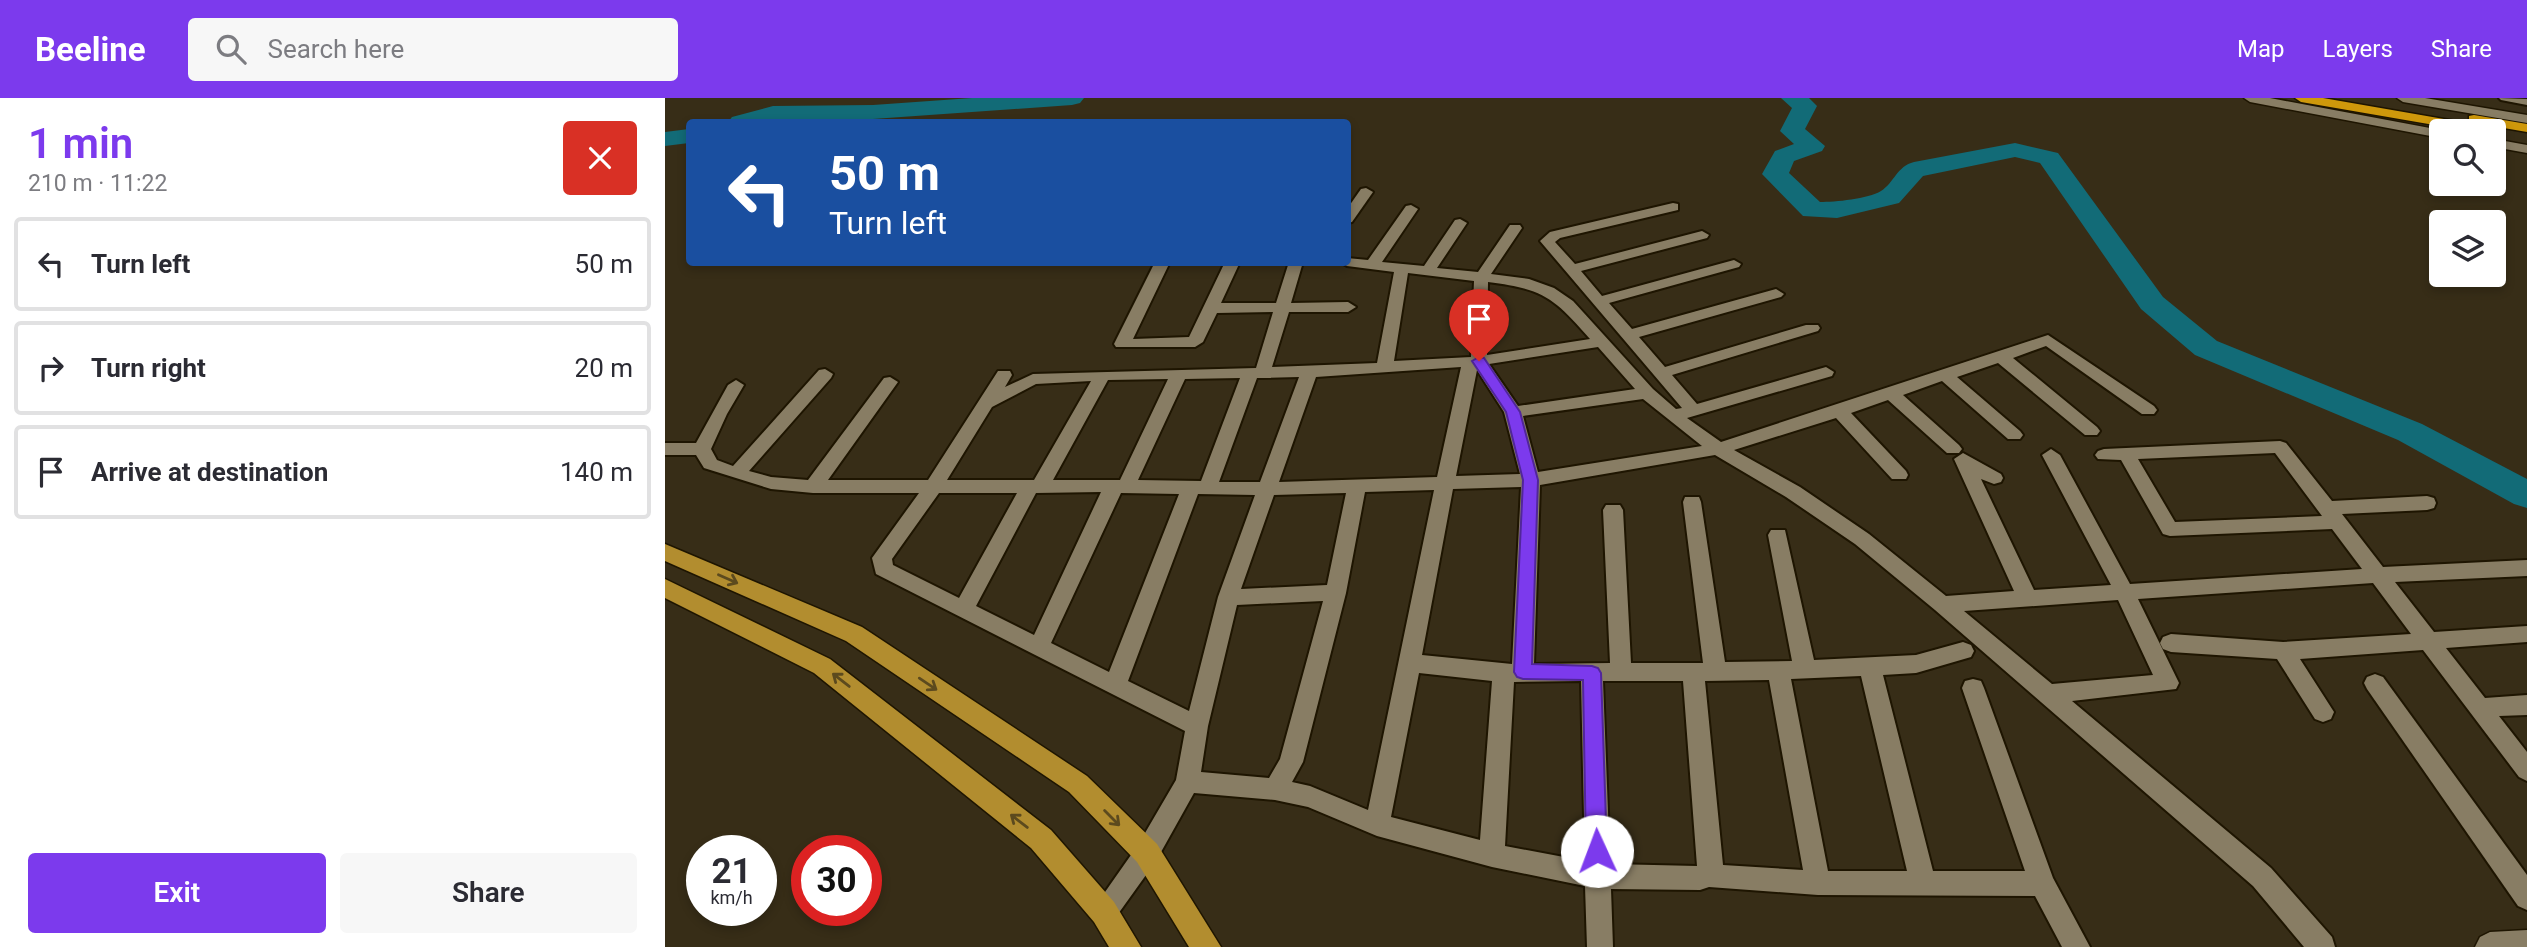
<!DOCTYPE html>
<html lang="en">
<head>
<meta charset="utf-8">
<style>
  body { margin:0; font-family:Roboto,sans-serif; background:#f7f7f7; color:#2b2b33; height:100vh; display:flex; flex-direction:column; font-size:26px; white-space:nowrap }
  * { box-sizing:border-box; margin:0 }
  p { font-size:23px; color:#7c7c81 }
  .icon { flex:none; width:38px; height:38px; fill:none; stroke:currentColor; stroke-width:2; stroke-linecap:round; stroke-linejoin:round }
  .map { position:relative; flex:1; overflow:hidden }
  .panel { display:flex; flex-direction:column; background:#fff; width:665px }
  .panel>* { flex:none }
  .banner { position:absolute; left:21px; top:21px; width:665px; height:147px; border-radius:7px; box-shadow:0 4px 10px #0003; background:#1a4fa0; color:#fff; overflow:hidden }
  .tools { position:absolute; left:1764px; top:21px; display:grid; gap:14px }
  .tools a { display:grid; place-items:center; width:77px; height:77px; border-radius:7px; background:#fff; box-shadow:0 4px 10px #0003; font-size:35px }
  .speed { position:absolute; left:21px; top:737px; display:flex; gap:14px; font-size:35px; font-weight:700; text-align:center }
  .speed>* { display:grid; place-content:center; width:91px; height:91px; border-radius:50%; background:#fff; box-shadow:0 4px 10px #0003; line-height:1 }
  .speed small { font-size:18px; font-weight:400 }
  .speed .limit { border:10px solid #d22; background:#fff; color:#111 }
  .pin { position:absolute; display:grid; place-items:center; width:60px; height:60px; color:#fff; margin:-72px -30px; border-radius:50% 50% 50% 0; rotate:-45deg; box-shadow:0 0 7px #0007 }
  .pin .icon { rotate:45deg }
  .me { position:absolute; width:77px; margin:-38px; rotate:358deg; stroke-linejoin:round; filter:drop-shadow(0 0 5px #0008) }
  .turn { display:flex; align-items:center; gap:24px; height:147px; padding:0 28px; font-size:32px }
  .turn .icon { width:91px; height:91px; stroke-width:2.5 }
  .turn b { display:block; font-size:49px; line-height:60px }
  .round { display:grid; place-items:center; flex:none; width:74px; height:74px; border-radius:7px; background:#f7f7f7 }
  .overview { display:flex; align-items:center; justify-content:space-between; height:119px; padding:0 28px }
  h1 { font-size:42px; font-weight:600; line-height:52px; color:#7c3aed }
  .action { display:flex; gap:14px; margin-top:auto; padding:14px 28px }
  .action a { flex:1; height:80px; border-radius:7px; background:#7c3aed; color:#fff; font-size:28px; font-weight:600; line-height:80px; text-align:center }
  .action a+a { background:#f7f7f7; color:#2b2b33 }
  ul { padding:0; list-style:none }
  li { display:flex; align-items:center; gap:21px; height:94px; margin:0 14px 10px; padding:0 14px; border:4px solid #e1e1e2; border-radius:7px }
  li div { flex:1 }
  li b { display:block; font-size:26px }
  li em { font-style:normal }
  header { display:flex; align-items:center; gap:42px; box-sizing:border-box; height:98px; padding:0 35px; background:#7c3aed; color:#fff }
  header strong { font-size:33px }
  nav { display:flex; gap:38px; margin-inline-start:auto; font-size:24px }
  .search { width:490px; height:63px; background:#f7f7f7; display:flex; align-items:center; gap:18px; box-sizing:border-box; padding:0 24px; border-radius:7px; color:#7c7c81; font-size:26px }
  main { display:flex; flex:1; min-height:0 }
  .map>svg:first-child { display:block }
  .lines { fill:none; stroke-linecap:round; stroke-linejoin:round }
  .river { fill:#126b77; fill-rule:evenodd }
  .street-casing { stroke:#1e1501; stroke-width:4 }
  .secondary-casing { stroke:#1e1501; stroke-width:3 }
  .primary-casing { stroke:#1e1501; stroke-width:3 }
  .highway-casing { stroke:#1e1501; stroke-width:3 }
  .street { fill:#887d64; fill-rule:evenodd }
  .secondary { fill:#887d64; fill-rule:evenodd }
  .primary { fill:#b28d2f; fill-rule:evenodd }
  .highway { fill:#ce980b; fill-rule:evenodd }
  .oneway { stroke:#5c4a1e }
  .route { fill:#7c3aed; stroke:#51269a; stroke-width:2 }
</style>
</head>
<body>
<header>
<strong>Beeline</strong>
<div class="search"><svg class="icon" aria-label="search" viewBox="0 0 24 24"><circle cx="10" cy="10" r="6"/><path d="M15 15l6 6"/></svg>Search here</div>
<nav><a>Map</a><a>Layers</a><a>Share</a></nav>
</header>
<main>
<section class="panel">
<div class="overview"><div><h1>1 min</h1><p>210 m · 11:22</p></div><a class="round" style="background:#d93025;color:#fff"><svg class="icon" aria-label="close" viewBox="0 0 24 24"><path d="M6 6l12 12M18 6L6 18"/></svg></a></div>
<ul>
<li><svg class="icon" aria-label="left" viewBox="0 0 24 24"><path d="M17 20v-9H6M10 6l-5 5 5 5"/></svg><div><b>Turn left</b></div><em>50 m</em></li>
<li><svg class="icon" aria-label="right" viewBox="0 0 24 24"><path d="M7 20v-9h11M14 6l5 5-5 5"/></svg><div><b>Turn right</b></div><em>20 m</em></li>
<li><svg class="icon" aria-label="arrive" viewBox="0 0 24 24"><path d="M6 21V4h12l-3 4 3 4H6"/></svg><div><b>Arrive at destination</b></div><em>140 m</em></li>
</ul>
<div class="action"><a>Exit</a><a>Share</a></div>
</section>
<div class="map">
<svg width="1862" height="849" viewBox="0 0 1862 849">
  <rect width="100%" height="100%" fill="#372d17"/>
  <g class="lines">
    <g class="river">
      <polygon points="307,0 419,0 415,5 407,7 208,21 63,24 67,19 108,8 208,7"/>
      <path d="M 1116,0 L 1144,0 L 1152,8 L 1140,31 L 1160,48 L 1157,53 L 1129,63 L 1124,75 L 1155,104 C 1170,104 1203,101 1216,93 C 1229,85 1232,68 1249,64 L 1350,45 L 1393,55 L 1498,199 L 1552,243 L 1757,326 L 1862,381 L 1862,410 L 1849,406 L 1733,342 L 1530,257 L 1476,211 L 1375,65 L 1350,59 L 1258,78 L 1234,105 L 1172,120 L 1138,118 L 1097,76 L 1110,53 L 1129,46 L 1115,33 L 1127,10 Z"/>
      <polygon points="24,31 24,45 0,48 0,34"/>
    </g>
    <g class="street-casing">
      <g id="street">
        <polygon points="1834,0 1862,1 1862,7 1836,2"/>
        <polygon points="701,90 708,94 687,124 682,125 682,111 696,91"/>
        <path d="M 1008,105 L 1013,106 L 1013,112 L 895,140 L 890,144 L 910,166 L 1037,133 L 1044,137 L 1042,140 L 916,173 L 937,198 L 1069,162 L 1076,166 L 1074,169 L 944,205 L 967,231 L 1111,191 L 1119,196 L 1116,199 L 974,239 L 1000,269 L 1141,227 L 1153,227 L 1155,230 L 1153,233 L 1007,277 L 1032,306 L 1161,269 L 1169,274 L 1167,278 L 1022,320 L 1056,344 L 1383,237 L 1489,308 L 1492,312 L 1489,316 L 1477,316 L 1381,248 L 1348,260 L 1432,329 L 1435,333 L 1432,337 L 1420,337 L 1333,265 L 1292,279 L 1355,333 L 1358,337 L 1355,341 L 1343,341 L 1277,283 L 1238,297 L 1294,347 L 1297,351 L 1294,355 L 1282,355 L 1223,302 L 1186,315 L 1241,373 L 1243,377 L 1241,381 L 1227,381 L 1171,320 L 1069,352 L 1135,389 L 1204,436 L 1281,498 L 1349,493 L 1289,361 L 1298,355 L 1336,376 L 1338,380 L 1336,384 L 1329,386 L 1316,381 L 1369,492 L 1446,487 L 1377,357 L 1386,351 L 1395,357 L 1465,486 L 1697,471 L 1667,431 L 1505,438 L 1498,436 L 1456,362 L 1433,361 L 1430,357 L 1433,353 L 1439,351 L 1615,343 L 1621,345 L 1667,403 L 1762,398 L 1769,400 L 1771,405 L 1769,410 L 1762,412 L 1677,416 L 1718,469 L 1862,462 L 1862,478 L 1730,484 L 1769,534 L 1862,528 L 1862,544 L 1781,550 L 1820,600 L 1862,597 L 1862,617 L 1834,618 L 1862,654 L 1862,683 L 1854,679 L 1758,552 L 1635,561 L 1669,614 L 1666,621 L 1658,624 L 1650,621 L 1612,561 L 1506,554 L 1498,551 L 1495,545 L 1498,539 L 1506,536 L 1618,544 L 1746,536 L 1708,485 L 1473,501 L 1514,585 L 1511,591 L 1407,603 L 1606,770 L 1667,839 L 1670,849 L 1639,849 L 1588,788 L 1270,512 L 1190,446 L 1121,399 L 1050,357 L 875,387 L 869,566 L 945,565 L 938,412 L 941,407 L 955,407 L 958,412 L 966,565 L 1038,565 L 1018,404 L 1020,399 L 1034,399 L 1036,404 L 1060,564 L 1127,563 L 1103,437 L 1106,432 L 1120,432 L 1149,562 L 1251,557 L 1298,544 L 1306,547 L 1309,553 L 1306,559 L 1251,575 L 1218,577 L 1268,773 L 1360,773 L 1297,590 L 1300,583 L 1308,581 L 1316,583 L 1319,590 L 1388,780 L 1425,849 L 1397,849 L 1370,798 L 1153,797 L 1044,789 L 1035,792 L 946,791 L 948,849 L 922,849 L 920,788 L 827,769 L 712,738 L 643,709 L 610,702 L 529,695 L 491,763 L 448,823 L 439,827 L 430,823 L 426,814 L 473,747 L 511,682 L 520,633 L 211,476 L 207,460 L 254,395 L 148,395 L 106,391 L 39,370 L 31,357 L 0,357 L 0,345 L 31,345 L 63,287 L 71,282 L 79,287 L 62,316 L 46,351 L 52,362 L 68,368 L 154,272 L 160,271 L 168,276 L 166,280 L 84,373 L 106,379 L 143,382 L 219,280 L 225,279 L 233,284 L 163,382 L 263,382 L 333,273 L 345,273 L 347,277 L 340,289 L 368,276 L 591,270 L 608,214 L 552,215 L 538,244 L 530,249 L 451,249 L 449,246 L 490,164 L 505,164 L 468,241 L 524,239 L 560,164 L 575,164 L 556,205 L 611,205 L 624,164 L 638,164 L 626,205 L 683,204 L 691,209 L 683,214 L 624,214 L 607,269 L 712,265 L 729,174 L 682,168 L 675,164 L 682,164 L 682,160 L 703,162 L 741,108 L 746,107 L 753,111 L 717,164 L 759,168 L 790,122 L 795,121 L 802,125 L 772,170 L 813,174 L 845,127 L 855,127 L 857,130 L 826,176 L 864,181 L 889,190 L 908,203 L 988,291 L 1011,311 L 1017,310 L 875,143 L 885,134 ZM 743,175 L 809,183 L 806,259 L 729,263 ZM 823,184 C 879,191 889,200 925,241 L 822,257 ZM 933,249 L 970,291 L 853,308 L 824,266 ZM 796,269 L 772,379 L 614,384 L 651,279 ZM 812,272 L 839,314 L 855,376 L 791,378 ZM 634,279 L 595,384 L 554,384 L 592,280 ZM 575,280 L 536,383 L 473,382 L 520,281 ZM 503,281 L 455,382 L 388,382 L 443,282 ZM 426,283 L 369,382 L 282,382 L 327,309 L 371,286 ZM 978,301 L 1037,348 L 873,374 L 858,318 ZM 1610,355 L 1657,418 L 1510,424 L 1473,361 ZM 856,389 L 847,566 L 757,557 L 788,391 ZM 769,392 L 703,712 L 645,688 L 627,684 L 638,664 L 681,495 L 700,394 ZM 436,394 L 369,537 L 311,508 L 371,395 ZM 274,395 L 352,395 L 294,500 L 228,467 L 227,461 ZM 456,395 L 514,396 L 444,574 L 386,545 ZM 681,395 L 662,487 L 576,491 L 609,397 ZM 533,396 L 590,397 L 553,499 L 524,613 L 463,583 ZM 1453,502 L 1488,577 L 1387,586 L 1299,513 ZM 658,503 L 615,661 L 604,680 L 536,674 L 543,628 L 572,507 ZM 754,575 L 827,583 L 815,742 L 726,719 ZM 1196,578 L 1242,773 L 1163,773 L 1126,581 ZM 1104,582 L 1138,772 L 1058,767 L 1040,583 ZM 916,583 L 920,763 L 840,748 L 849,584 ZM 938,583 L 1018,583 L 1032,768 L 945,766 Z"/>
        <polygon points="1710,576 1718,579 1862,777 1862,812 1853,808 1702,591 1699,585 1702,579"/>
      </g>
    </g>
    <g class="secondary-casing">
      <g id="secondary">
        <polygon points="1579,0 1605,0 1781,33 1776,33 1776,40 1585,4"/>
        <polygon points="1732,0 1760,0 1862,17 1862,25 1738,4"/>
        <polygon points="1829,41 1862,47 1862,55 1829,49"/>
        <polygon points="1862,832 1862,849 1810,849 1815,839 1825,834"/>
      </g>
    </g>
    <g class="primary-casing">
      <g id="primary">
        <polygon points="0,446 197,529 422,678 492,746 556,849 524,849 472,764 404,694 181,543 0,463"/>
        <polygon points="0,481 165,561 386,732 449,804 476,849 444,849 429,824 366,750 149,575 0,500"/>
      </g>
    </g>
    <g class="highway-casing">
      <g id="highway">
        <polygon points="1630,0 1658,0 1825,29 1832,33 1829,36 1829,33 1804,33 1636,4"/>
        <polygon points="1809,17 1862,26 1862,34 1804,24 1804,18"/>
      </g>
    </g>
    <use href="#street" class="street"/>
    <use href="#secondary" class="secondary"/>
    <use href="#primary" class="primary"/>
    <use href="#highway" class="highway"/>
  </g>
  <defs><path id="oneway-shaft" d="M-6 0H5M1.5-3L5.5 0L1.5 3" fill="none" stroke-width="1.6" stroke-linecap="round" stroke-linejoin="round" transform="scale(1.75)"/></defs>
  <g class="oneway">
    <use href="#oneway-shaft" transform="translate(63 481) rotate(24)"/>
    <use href="#oneway-shaft" transform="translate(176 582) rotate(-142)"/>
    <use href="#oneway-shaft" transform="translate(263 586) rotate(34)"/>
    <use href="#oneway-shaft" transform="translate(447 720) rotate(45)"/>
    <use href="#oneway-shaft" transform="translate(354 723) rotate(-142)"/>
  </g>
  <polygon class="route" points="814,259 819,260 855,314 873,382 867,566 927,568 933,570 936,575 942,753 939,760 932,763 925,760 921,753 918,582 858,581 852,579 849,574 858,382 841,314 807,263"/>
</svg>
<div class="tools">
<a><svg class="icon" aria-label="search" viewBox="0 0 24 24"><circle cx="10" cy="10" r="6"/><path d="M15 15l6 6"/></svg></a>
<a><svg class="icon" aria-label="layers" viewBox="0 0 24 24"><path d="M12 4l9 5-9 5-9-5zM3 14l9 5 9-5"/></svg></a>
</div>
<div class="speed"><div>21<small>km/h</small></div><div class="limit">30</div></div>
<div class="pin" style="left:814px;top:263px;background:#d93025"><svg class="icon" aria-label="arrive" viewBox="0 0 24 24"><path d="M6 21V4h12l-3 4 3 4H6"/></svg></div>
<svg class="me" style="left:932px;top:753px" viewBox="-20 -20 40 40"><circle r="19" fill="#fff"/><path d="M0-13L10 11 0 6-10 11z" fill="#7c3aed"/></svg>
<div class="banner">
<div class="turn"><svg class="icon" aria-label="left" viewBox="0 0 24 24"><path d="M17 20v-9H6M10 6l-5 5 5 5"/></svg><div><b>50 m</b>Turn left</div></div>
</div>
</div>
</main>
</body>
</html>
